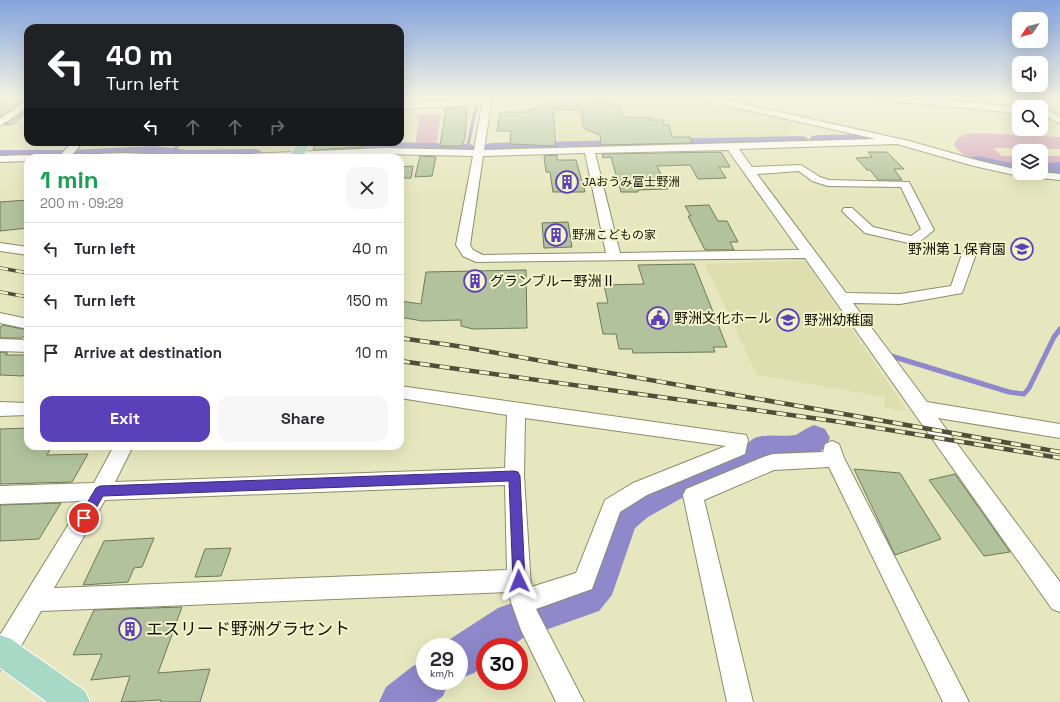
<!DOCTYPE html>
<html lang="en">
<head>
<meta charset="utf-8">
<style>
  body { margin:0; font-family:"Space Grotesk","Noto Sans JP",sans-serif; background:#f7f7f7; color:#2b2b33; height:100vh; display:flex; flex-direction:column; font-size:15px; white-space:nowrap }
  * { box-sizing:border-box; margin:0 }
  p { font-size:13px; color:#7c7c81 }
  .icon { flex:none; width:22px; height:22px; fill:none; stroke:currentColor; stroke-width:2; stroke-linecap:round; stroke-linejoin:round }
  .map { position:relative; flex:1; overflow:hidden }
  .side { position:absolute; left:24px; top:154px; width:380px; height:296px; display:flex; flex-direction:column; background:#fff; border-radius:12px; box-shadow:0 4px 16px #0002 }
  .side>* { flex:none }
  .top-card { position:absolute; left:24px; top:24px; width:380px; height:122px; border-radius:12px; box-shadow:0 4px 16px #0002; background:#202124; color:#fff; overflow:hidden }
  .needle { width:26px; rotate:234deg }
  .tools { position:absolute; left:1012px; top:12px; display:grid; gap:8px }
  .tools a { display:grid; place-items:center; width:36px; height:36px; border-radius:8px; background:#fff; box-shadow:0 4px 16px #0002; font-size:20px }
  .speed { position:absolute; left:416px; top:638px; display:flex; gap:8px; font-size:20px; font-weight:700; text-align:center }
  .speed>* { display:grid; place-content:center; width:52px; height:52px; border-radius:50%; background:#fff; box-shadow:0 4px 16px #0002; line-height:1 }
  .speed small { font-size:10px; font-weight:400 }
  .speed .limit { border:6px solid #d22; background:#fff; color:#111 }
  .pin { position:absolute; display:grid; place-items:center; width:34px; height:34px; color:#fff; margin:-17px; border:2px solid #fff; border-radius:50%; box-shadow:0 1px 4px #0007 }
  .me { position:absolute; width:44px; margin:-22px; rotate:358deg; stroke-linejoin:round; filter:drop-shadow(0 0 3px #0008) }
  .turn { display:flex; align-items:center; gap:14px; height:84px; padding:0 16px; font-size:18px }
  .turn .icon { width:52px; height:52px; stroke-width:2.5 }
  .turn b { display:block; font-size:28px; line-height:34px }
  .lanes { display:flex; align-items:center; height:38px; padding:0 16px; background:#0003; justify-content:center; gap:20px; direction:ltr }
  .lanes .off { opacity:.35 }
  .round { display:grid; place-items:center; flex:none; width:42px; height:42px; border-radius:12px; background:#f7f7f7 }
  .headline { display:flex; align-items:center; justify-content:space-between; height:68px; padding:0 16px }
  h1 { font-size:24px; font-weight:700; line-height:30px; color:#1e9e55 }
  .cta { display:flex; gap:8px; margin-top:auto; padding:8px 16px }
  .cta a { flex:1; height:46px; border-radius:12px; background:#5b41b9; color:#fff; font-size:16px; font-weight:700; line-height:46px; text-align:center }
  .cta a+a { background:#f7f7f7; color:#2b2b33 }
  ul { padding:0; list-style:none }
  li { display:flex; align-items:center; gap:12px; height:52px; padding:0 16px; border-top:1px solid #e1e1e2 }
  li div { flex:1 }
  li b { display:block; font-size:15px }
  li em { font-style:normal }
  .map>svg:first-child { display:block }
  .built { fill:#dedeae }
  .green { fill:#d7a6be }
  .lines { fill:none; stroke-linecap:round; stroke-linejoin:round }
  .stream-far1 { stroke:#8f89cc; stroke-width:3 }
  .stream { stroke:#8f89cc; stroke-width:5 }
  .river { fill:#8f89cc; fill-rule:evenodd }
  .building { fill:#b1c29d; stroke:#6b7a58 }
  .minor-casing { stroke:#8c8c67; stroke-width:2 }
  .major-casing { stroke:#fff; stroke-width:2 }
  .minor { fill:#fff; fill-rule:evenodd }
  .major { fill:#a8d9c6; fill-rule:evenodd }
  .rail-far1-casing { stroke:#4f4f3a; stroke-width:3.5 }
  .rail-casing { stroke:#4f4f3a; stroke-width:4.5 }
  .rail-far1 { stroke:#f4f4cc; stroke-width:2.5; stroke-dasharray:8; stroke-linecap:butt }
  .rail { stroke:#f4f4cc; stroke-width:3; stroke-dasharray:10; stroke-linecap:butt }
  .route { fill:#5b41b9; stroke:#3b2a78 }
  .labels { text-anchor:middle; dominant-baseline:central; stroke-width:4; stroke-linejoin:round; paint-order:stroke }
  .far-poi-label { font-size:12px; fill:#131205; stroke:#f4f4cc; text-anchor:start }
  .poi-label { font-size:14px; fill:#131205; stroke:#f4f4cc; text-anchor:start }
  .near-poi-label { font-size:17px; fill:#131205; stroke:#f4f4cc; text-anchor:start }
</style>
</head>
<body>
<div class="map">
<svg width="1060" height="702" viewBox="0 0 1060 702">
  <rect width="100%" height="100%" fill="#e7e7bf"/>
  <g class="built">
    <polygon points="496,97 696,97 795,120 790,126 789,141 559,145 555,121 542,121 543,107 495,106"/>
    <polygon points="799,261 806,262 907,411 884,408 885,397 757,375 705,264"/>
  </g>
  <g class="green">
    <polygon points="441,114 436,147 415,146 419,118 417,118 417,115"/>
    <path d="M 975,133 L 1060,137 L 1060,149 L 993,148 L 1002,156 L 1019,156 L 1019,168 C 1000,166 963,163 954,144 C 958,135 966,134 975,133 Z"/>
    <polygon points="1041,156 1060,156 1060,167 1041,170"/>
  </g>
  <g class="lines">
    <g class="stream-far1">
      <polyline points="464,149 468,145 478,97"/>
      <polyline points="170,153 182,142"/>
    </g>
    <polyline class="stream" points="888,355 1009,392 1024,394 1029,388 1054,337 1060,329"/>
    <g class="river">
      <polygon points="874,134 880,135 883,139 880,143 818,145 812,144 809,140 812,136 818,135"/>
      <polygon points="800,136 806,137 809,141 806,145 492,153 486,152 483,148 486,144 492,143"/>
      <polygon points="389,142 467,144 473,145 476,149 473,153 467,154 394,152 335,155 329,154 326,150 329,146 335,145"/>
      <polygon points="154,146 188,150 254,149 260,150 263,154 259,158 168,158 154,156 28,158 28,160 0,160 0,150 73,150"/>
      <polygon points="978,156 1006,162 1019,163 1019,173 1025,173 1006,174 972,165 969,161 972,157"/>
      <polygon points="1060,162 1060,174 1041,176 1034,173 1041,173 1041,164"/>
      <path d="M 814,425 L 825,429 L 830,438 L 825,447 L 814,457 L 803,461 L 770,462 L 734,479 L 682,498 L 648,517 L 635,528 L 612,595 L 599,611 L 523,638 L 510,647 L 485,647 L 485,665 L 474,673 L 459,679 L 459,647 L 443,647 L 444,643 L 498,608 L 573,582 L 584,570 L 608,508 L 624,495 L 658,478 L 747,445 C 756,430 780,438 795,435 C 797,435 808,427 814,425 Z"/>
      <polygon points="425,661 425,681 449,681 443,696 435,702 379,702 386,687 413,666"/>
    </g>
  </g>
  <g class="building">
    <polygon points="0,97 28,97 28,99 0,117"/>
    <polygon points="539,97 578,97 615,101 615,105 620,105 622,117 650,118 651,120 663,120 664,125 669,125 672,137 690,137 692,143 601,145 600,135 585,129 582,125 582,110 553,109 556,146 510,144 511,131 497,131 500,112 526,112 527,110 538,108"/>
    <polygon points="467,107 465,138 462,146 440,146 445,114 444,108"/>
    <polygon points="28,109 28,111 13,124 4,125"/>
    <polygon points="316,142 363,142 363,147 313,150"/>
    <polygon points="721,152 730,167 719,167 726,178 698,179 690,165 657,166 668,189 638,190 638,192 621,192 611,157 603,158 602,154"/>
    <polygon points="868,152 887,152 904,169 894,169 902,180 878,180 870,170 867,170 856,158 872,157"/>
    <polygon points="557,155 557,160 576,160 585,192 553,192 550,172 546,172 544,156"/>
    <polygon points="420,156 436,157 432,176 415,177"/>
    <polygon points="413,166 411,178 400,178 400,167"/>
    <polygon points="28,200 28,228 0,231 0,202"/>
    <polygon points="709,205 718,221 727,221 738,242 730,242 734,250 705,250 688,216 691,216 685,206"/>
    <polygon points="568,222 572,247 544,248 542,223"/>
    <polygon points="694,264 727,347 713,347 715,352 633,353 632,349 619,349 616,334 603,334 597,303 608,303 604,285 644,284 638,265"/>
    <polygon points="526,270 527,328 473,329 461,326 461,320 422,321 400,317 400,301 421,304 426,272"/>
    <polygon points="2,325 28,330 28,332 22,338 0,338 0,328"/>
    <polygon points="0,352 8,353 5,355 28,355 28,370 23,376 0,375"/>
    <polygon points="28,428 28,446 52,446 47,455 88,454 72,482 0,484 0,429"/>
    <polygon points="854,469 900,473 941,539 895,555"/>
    <polygon points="955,474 1010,552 984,556 929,480"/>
    <polygon points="61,503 39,539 0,541 0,505"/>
    <polygon points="154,538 142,567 134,568 128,582 83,585 104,541"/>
    <polygon points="231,548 221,576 195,577 205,549"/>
    <polygon points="182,607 158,673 210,669 200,702 161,702 161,700 121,702 130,676 91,680 102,654 73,655 94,610"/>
  </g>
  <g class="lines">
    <g class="minor-casing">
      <g id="minor">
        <path d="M 484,97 L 492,97 L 484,150 L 876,139 L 702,100 L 698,97 L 713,97 L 909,141 L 980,161 L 1019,170 L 1019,173 L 1041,172 L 1060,174 L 1060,180 L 1019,176 L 974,166 L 897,144 L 739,149 L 752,167 L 801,165 L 820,177 L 829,180 L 909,182 L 934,230 L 918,243 L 913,244 L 865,233 L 842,211 L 844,208 L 852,208 L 873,227 L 911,236 L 921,229 L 901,187 L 828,186 L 812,181 L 799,171 L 757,174 L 846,293 L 900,294 L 951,286 L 962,254 L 964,251 L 974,251 L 976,254 L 962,293 L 900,304 L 853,303 L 927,402 L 1060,424 L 1060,438 L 938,418 L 1060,582 L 1060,612 L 1052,609 L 805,258 L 476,262 L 463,256 L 456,245 L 473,156 L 384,154 L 317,158 L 58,158 L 72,142 L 83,142 L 72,155 L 122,153 L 204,156 L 384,148 L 474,150 L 482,105 L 400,109 L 400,103 L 483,99 ZM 728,150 L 799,250 L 620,253 L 595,153 ZM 585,153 L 606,253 L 483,255 L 473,250 L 470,245 L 483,156 Z"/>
        <polygon points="875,97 907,97 1019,107 1019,113 879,100"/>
        <path d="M 1017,97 C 1033,97 1046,108 1060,117 L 1060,124 L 1041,113 L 1041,107 L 1031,107 Z"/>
        <polygon points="28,100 28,107 0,126 0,119"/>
        <polygon points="28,155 33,158 28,158 28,161 0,162 0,156"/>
        <polygon points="0,243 28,247 28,255 0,251"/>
        <polygon points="0,313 28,319 28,329 0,323"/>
        <polygon points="0,339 28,340 28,352 0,351"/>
        <path d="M 400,386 L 746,435 L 748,440 L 745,454 L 647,495 L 620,512 L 592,589 L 536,609 L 584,702 L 556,702 L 521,630 L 511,602 L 509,592 L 41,611 L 9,667 L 0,670 L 0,635 L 83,501 L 0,504 L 0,486 L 94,483 L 114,446 L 133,446 L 115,482 L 505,468 L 507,415 L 400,398 ZM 525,418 L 726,446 L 633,483 L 605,500 L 576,573 L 531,587 L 524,476 ZM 505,485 L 507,570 L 54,588 L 105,500 Z"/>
        <polygon points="0,402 28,403 28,415 0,416"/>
        <polygon points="832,441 839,444 844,458 969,702 943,702 829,467 774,470 704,500 753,702 727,702 683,495 686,489 766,456 773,454 823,452 825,444"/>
      </g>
    </g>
    <g class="major-casing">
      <g id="major">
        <polygon points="299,142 311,142 302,158 288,158"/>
        <polygon points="0,635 11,639 85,691 90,702 47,702 0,668"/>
      </g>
    </g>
    <use href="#minor" class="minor"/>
    <use href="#major" class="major"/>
    <g class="rail-far1-casing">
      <g id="rail-far1">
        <polyline points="0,268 28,273"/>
        <polyline points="0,292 28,297"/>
      </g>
    </g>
    <g class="rail-casing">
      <g id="rail">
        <polyline points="400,338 457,346 1060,452"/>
        <polyline points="400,361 841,422 1060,458"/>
      </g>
    </g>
    <use href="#rail-far1" class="rail-far1"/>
    <use href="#rail" class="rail"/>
  </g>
  <linearGradient id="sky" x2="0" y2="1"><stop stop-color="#84a3dd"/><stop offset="0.5" stop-color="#f4f4e2"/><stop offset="1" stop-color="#f4f4e2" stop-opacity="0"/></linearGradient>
  <rect width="1060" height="195" fill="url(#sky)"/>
  <polygon class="route" points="514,471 518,472 520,476 525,581 523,585 519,587 514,585 513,581 509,481 103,496 88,522 84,524 80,522 78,518 96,488 100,486"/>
  <defs>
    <g id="building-ring" transform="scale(1.15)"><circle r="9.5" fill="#f4f4cc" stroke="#5b41b9" stroke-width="1.5"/><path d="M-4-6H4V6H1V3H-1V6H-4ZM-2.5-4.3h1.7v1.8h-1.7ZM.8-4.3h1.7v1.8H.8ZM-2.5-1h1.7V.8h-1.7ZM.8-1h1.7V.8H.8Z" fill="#5b41b9"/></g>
    <g id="school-ring" transform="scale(1.15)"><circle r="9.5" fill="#f4f4cc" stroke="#5b41b9" stroke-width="1.5"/><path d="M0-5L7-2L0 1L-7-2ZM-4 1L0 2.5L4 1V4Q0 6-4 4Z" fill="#5b41b9"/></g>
    <g id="civic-ring" transform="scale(1.15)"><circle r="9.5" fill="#f4f4cc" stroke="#5b41b9" stroke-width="1.5"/><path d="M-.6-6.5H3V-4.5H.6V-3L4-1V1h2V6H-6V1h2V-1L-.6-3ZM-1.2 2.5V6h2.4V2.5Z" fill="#5b41b9"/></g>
  </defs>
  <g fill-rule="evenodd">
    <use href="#building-ring" x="567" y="182"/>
    <use href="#building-ring" x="556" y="235"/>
    <use href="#school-ring" x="1022" y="249"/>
    <use href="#building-ring" x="475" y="281"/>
    <use href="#civic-ring" x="658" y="318"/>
    <use href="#school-ring" x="788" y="320"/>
    <use href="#building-ring" x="130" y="629"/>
  </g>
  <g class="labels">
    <g class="far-poi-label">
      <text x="582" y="182">JAおうみ富士野洲</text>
      <text x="572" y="235">野洲こどもの家</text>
    </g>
    <g class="poi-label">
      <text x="1006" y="249" text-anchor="end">野洲第１保育園</text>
      <text x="490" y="281">グランブルー野洲Ⅱ</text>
      <text x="674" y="318">野洲文化ホール</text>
      <text x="804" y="320">野洲幼稚園</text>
    </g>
    <g class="near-poi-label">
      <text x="146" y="629">エスリード野洲グラセント</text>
    </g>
  </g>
</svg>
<div class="tools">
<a><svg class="needle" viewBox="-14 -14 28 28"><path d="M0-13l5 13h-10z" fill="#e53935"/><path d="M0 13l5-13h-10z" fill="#7c7c81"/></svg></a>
<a><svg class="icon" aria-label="sound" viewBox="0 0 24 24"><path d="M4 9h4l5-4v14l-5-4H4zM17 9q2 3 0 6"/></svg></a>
<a><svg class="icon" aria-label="search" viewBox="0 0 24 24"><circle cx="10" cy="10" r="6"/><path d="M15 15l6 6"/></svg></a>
<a><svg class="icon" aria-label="layers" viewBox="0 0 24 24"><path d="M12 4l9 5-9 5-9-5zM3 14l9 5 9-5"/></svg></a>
</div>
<div class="speed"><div>29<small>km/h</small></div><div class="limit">30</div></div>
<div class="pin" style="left:84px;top:518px;background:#d93025"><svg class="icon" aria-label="arrive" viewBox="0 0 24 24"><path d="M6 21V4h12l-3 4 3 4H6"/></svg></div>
<svg class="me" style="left:519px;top:581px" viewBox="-20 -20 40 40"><path d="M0-17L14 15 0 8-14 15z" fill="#5b41b9" stroke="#fff" stroke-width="4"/></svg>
<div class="top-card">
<div class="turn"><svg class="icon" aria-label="left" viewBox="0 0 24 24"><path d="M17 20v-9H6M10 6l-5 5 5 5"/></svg><div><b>40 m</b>Turn left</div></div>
<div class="lanes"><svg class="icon" aria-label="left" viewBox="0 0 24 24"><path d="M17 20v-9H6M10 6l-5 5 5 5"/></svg><svg class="icon off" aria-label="ahead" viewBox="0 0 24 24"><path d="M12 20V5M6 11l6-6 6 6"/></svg><svg class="icon off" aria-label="ahead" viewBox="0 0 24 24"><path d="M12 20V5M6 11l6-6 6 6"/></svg><svg class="icon off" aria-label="right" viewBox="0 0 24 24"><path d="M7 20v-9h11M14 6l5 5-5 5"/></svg></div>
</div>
<section class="side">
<div class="headline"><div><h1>1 min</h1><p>200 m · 09:29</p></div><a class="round"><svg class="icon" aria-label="close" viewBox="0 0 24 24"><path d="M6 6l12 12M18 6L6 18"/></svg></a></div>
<ul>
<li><svg class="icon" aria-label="left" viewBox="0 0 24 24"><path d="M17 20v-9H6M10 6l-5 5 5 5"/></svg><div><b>Turn left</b></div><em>40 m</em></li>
<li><svg class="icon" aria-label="left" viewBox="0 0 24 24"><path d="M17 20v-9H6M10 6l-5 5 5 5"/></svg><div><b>Turn left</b></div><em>150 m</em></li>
<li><svg class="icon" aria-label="arrive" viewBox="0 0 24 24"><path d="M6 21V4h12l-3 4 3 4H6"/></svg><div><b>Arrive at destination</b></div><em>10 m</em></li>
</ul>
<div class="cta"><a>Exit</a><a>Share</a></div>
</section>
</div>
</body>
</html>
